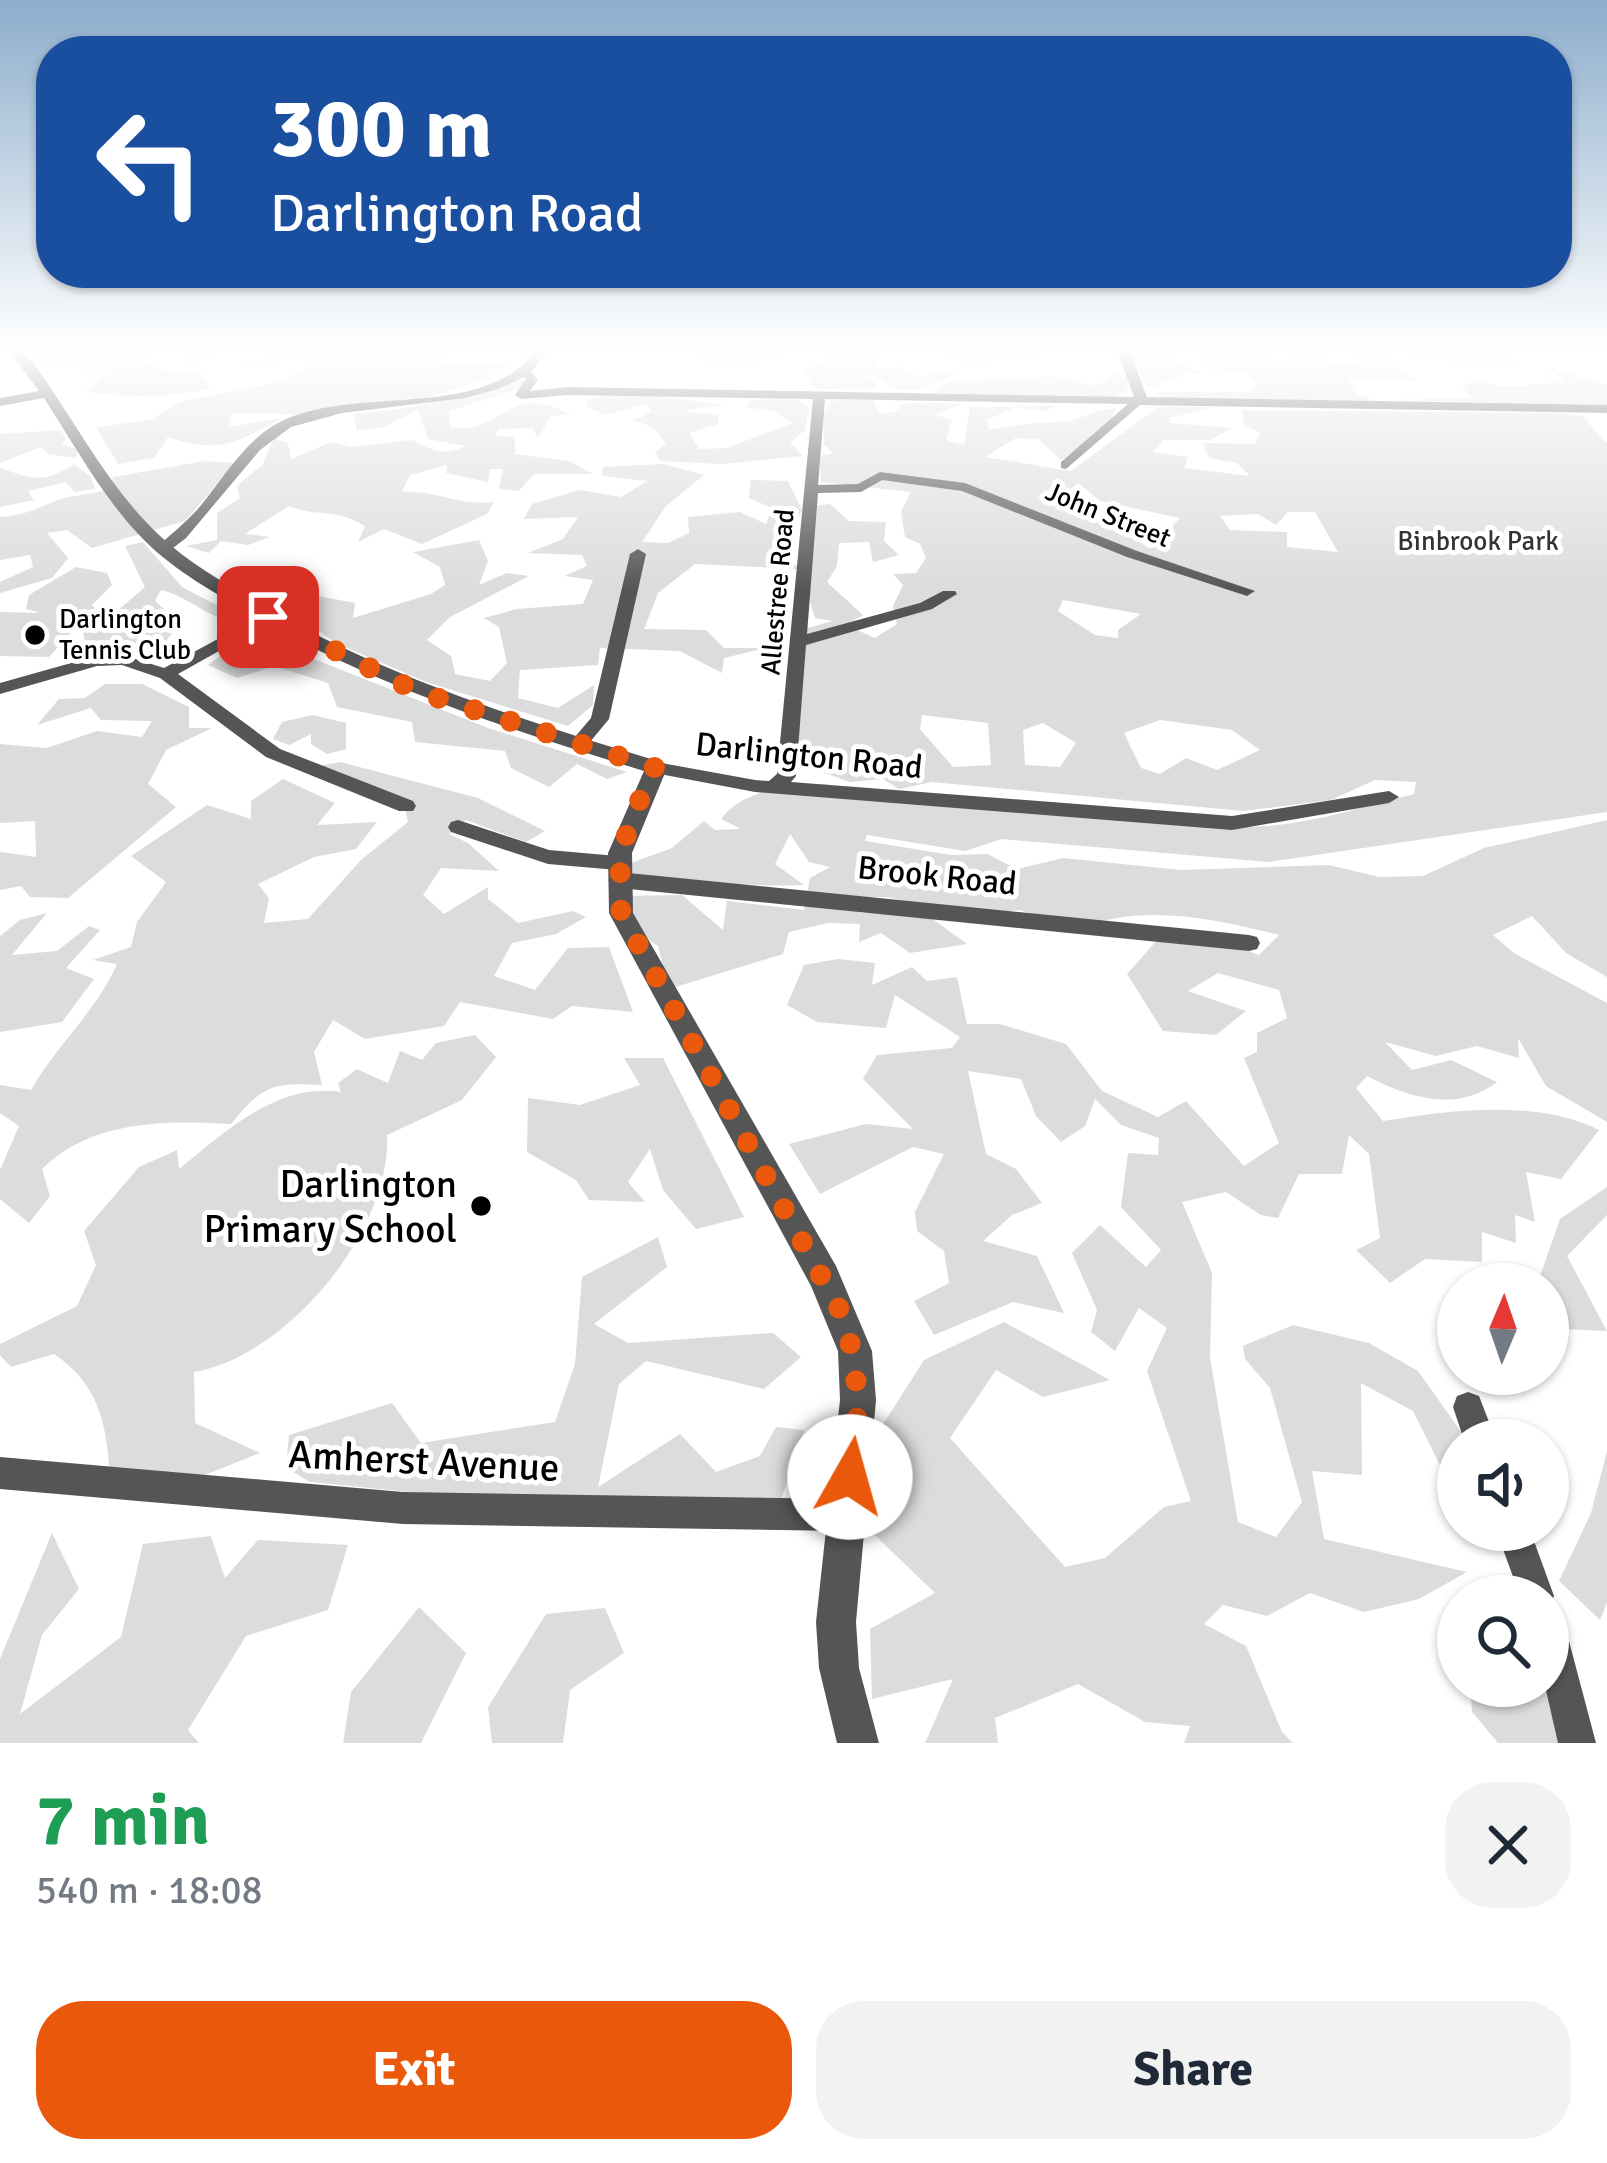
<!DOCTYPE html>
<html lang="en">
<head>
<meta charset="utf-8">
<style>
  body { margin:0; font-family:Signika,sans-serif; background:#f2f2f3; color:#1f2937; height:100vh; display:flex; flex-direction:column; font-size:45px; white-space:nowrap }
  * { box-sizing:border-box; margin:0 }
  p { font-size:39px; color:#747a83 }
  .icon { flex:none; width:66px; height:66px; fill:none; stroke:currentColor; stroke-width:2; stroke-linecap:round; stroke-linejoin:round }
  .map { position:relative; height:1743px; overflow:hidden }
  .details { display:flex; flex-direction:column; background:#fff; flex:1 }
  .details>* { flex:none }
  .hud { position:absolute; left:36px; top:36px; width:1536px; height:252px; border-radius:48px; box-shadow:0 3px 9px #0004; background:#1a4fa0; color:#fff; overflow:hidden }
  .needle { width:78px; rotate:2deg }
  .tools { position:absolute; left:1437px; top:1263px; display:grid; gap:24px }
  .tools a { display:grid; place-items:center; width:132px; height:132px; border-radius:50%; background:#fff; box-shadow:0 3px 9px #0004; font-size:60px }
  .pin { position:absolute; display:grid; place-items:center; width:102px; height:102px; color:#fff; margin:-51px; border-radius:24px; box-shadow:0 6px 18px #0006 }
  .me { position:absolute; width:132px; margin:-66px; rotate:7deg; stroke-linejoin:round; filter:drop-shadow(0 0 9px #0008) }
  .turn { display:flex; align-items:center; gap:42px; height:252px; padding:0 36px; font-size:54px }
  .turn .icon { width:156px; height:156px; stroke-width:2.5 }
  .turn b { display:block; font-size:84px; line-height:102px }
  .round { display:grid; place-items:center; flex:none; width:126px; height:126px; border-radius:48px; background:#f2f2f3 }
  .summary { display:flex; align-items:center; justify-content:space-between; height:204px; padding:0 36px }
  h1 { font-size:72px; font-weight:700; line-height:90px; color:#1e9e55 }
  .primary-button { display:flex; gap:24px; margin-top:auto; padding:24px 36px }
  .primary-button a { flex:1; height:138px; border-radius:48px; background:#ea580c; color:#fff; font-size:48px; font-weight:700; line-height:138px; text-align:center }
  .primary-button a+a { background:#f2f2f3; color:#1f2937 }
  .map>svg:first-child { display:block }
  .green { fill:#dcdcdc; fill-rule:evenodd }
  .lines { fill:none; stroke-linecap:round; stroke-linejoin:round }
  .minor { fill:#555; fill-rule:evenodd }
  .tertiary { fill:#555; fill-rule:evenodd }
  .route { stroke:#ea580c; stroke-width:21; stroke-dasharray:0 37.8 }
  .poi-dot { fill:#000; stroke:#fff; stroke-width:4.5 }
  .labels { text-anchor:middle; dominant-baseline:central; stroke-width:10; stroke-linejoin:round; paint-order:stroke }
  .far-street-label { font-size:27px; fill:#000; stroke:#fff }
  .far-park-label { font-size:27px; fill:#333; stroke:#fff }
  .far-poi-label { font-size:27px; fill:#000; stroke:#fff; text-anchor:start }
  .street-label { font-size:33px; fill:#000; stroke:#fff }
  .near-poi-label { font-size:39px; fill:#000; stroke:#fff; text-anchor:end }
  .near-street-label { font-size:39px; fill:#000; stroke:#fff }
</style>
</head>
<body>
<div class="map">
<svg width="1607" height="1743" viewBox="0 0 1607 1743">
  <rect width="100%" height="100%" fill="#fff"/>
  <g class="green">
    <path d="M 43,347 L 105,347 L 84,353 L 86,358 C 128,351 178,334 215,359 L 187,362 L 179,350 L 151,352 L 144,361 L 172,373 L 201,373 L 210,388 C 175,398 121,398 85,391 L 112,369 L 46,368 L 33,352 Z"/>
    <path d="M 275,347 L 518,351 L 440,354 L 439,366 L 508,363 C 458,402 361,409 297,414 C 275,415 254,411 231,414 L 228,427 L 283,418 C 237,442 219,455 168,437 L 154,458 L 118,464 L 96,427 L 150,420 L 180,402 L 284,381 L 315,361 L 298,358 L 237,369 L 277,353 Z"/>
    <polygon points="697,347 809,347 738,367 706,365"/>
    <path d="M 823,347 L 855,356 L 852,347 L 875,347 L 875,370 L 901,367 L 921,377 L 942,371 L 956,375 C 939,381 913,396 895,388 C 883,383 882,377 868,376 L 878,388 L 816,389 L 803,371 L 830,361 L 817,351 Z"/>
    <polygon points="940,347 1045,347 1028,359 989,361 980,367 938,352"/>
    <polygon points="1127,347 1169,347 1171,360 1204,374 1189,373 1148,388"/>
    <path d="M 1190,347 L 1269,347 L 1272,359 L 1294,360 L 1296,347 L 1317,347 C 1331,368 1342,367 1366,365 L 1354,358 L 1360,350 L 1353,347 L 1507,347 L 1515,365 L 1469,363 L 1458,352 L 1461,363 L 1387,350 L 1387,359 L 1418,381 L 1345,379 L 1357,394 L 1381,403 L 1163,399 L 1156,392 L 1250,392 L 1258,383 L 1243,372 L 1206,368 L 1207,358 Z"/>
    <polygon points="1547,367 1607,385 1607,405 1393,400 1475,398 1462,389 1473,380 1502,387 1566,382"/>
    <polygon points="1116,373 1130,376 1126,392 1109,397 935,393 947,382 1051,376 1097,386"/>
    <path d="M 533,377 L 537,383 L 449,411 L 450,427 C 502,437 509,379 571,415 L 551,416 L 538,438 L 532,428 L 499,429 L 495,436 L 515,437 L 515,454 L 569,461 L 593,474 L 534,474 L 519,491 L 499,489 L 503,469 L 490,469 L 488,482 L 446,473 L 447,465 L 410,475 L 402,492 C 439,490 455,506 494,502 L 487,514 L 422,544 L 384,529 L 358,542 L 365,526 C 328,505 321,519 289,506 L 245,534 L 270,537 L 248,545 L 221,541 L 209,553 L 186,546 L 217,540 L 217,513 L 240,498 L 237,486 L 263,464 L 274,438 L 288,443 L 291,459 L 331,442 L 350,447 L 413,440 C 430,451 447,456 465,446 L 428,439 L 418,410 L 383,427 L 357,431 L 353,414 L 412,407 Z"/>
    <path d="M 632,393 L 725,405 L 681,411 L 718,415 L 718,424 L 689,433 L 699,449 L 727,448 L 792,423 L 773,411 L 744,407 L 751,400 L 795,399 L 809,408 L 805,430 L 790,443 L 803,456 L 722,464 L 660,461 L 655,453 L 666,444 C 657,429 649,423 631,421 L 652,412 L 647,404 L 605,415 L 586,406 L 588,399 Z"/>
    <path d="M 873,399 L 879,413 L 895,412 L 904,403 L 963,404 L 934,415 L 952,419 L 946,440 L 964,445 L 970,407 L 1056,406 L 1045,411 L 1015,407 L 987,420 L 989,430 C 1014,425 1033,423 1058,422 C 1077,422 1095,409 1116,408 L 1108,428 L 1061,460 L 1038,439 L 1016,438 L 985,457 L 1071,471 L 1158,407 L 1215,407 L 1168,418 L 1171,423 L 1233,428 L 1210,440 L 1163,440 L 1153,452 L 1188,457 L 1184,468 L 1250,476 L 1237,463 L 1209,458 L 1203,443 L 1255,444 L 1260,432 L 1244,426 L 1242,410 L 1559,413 L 1582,416 L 1607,443 L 1607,812 L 1269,862 L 1002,839 L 965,851 L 867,835 L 865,841 L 951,855 L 987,854 L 1017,869 L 1063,858 L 1181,870 L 1329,865 L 1379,877 L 1423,876 L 1484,848 L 1607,820 L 1607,977 L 1566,953 L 1532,916 L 1493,935 L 1514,953 L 1607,1003 L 1607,1122 L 1546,1086 L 1518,1038 L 1519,1058 L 1477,1046 L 1436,1056 L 1385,1042 L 1412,1070 L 1451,1060 L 1497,1082 C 1457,1113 1409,1098 1367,1076 L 1356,1088 L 1383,1121 C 1450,1110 1537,1099 1599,1130 L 1561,1179 L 1526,1172 L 1535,1222 L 1515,1215 L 1516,1243 L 1482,1232 L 1482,1262 L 1425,1259 L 1390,1283 L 1356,1250 L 1380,1238 L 1369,1154 L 1349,1135 L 1342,1174 L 1299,1174 L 1278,1218 L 1261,1215 L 1226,1192 L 1182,1202 L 1212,1273 L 1210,1358 L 1238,1522 L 1276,1537 L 1302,1502 L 1270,1388 L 1245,1359 L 1243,1346 L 1293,1325 L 1369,1343 L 1418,1371 L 1467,1440 L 1458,1440 L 1458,1501 L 1413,1411 L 1361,1383 L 1362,1475 L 1312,1471 L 1324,1539 L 1467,1572 L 1419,1599 L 1364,1612 L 1310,1593 L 1267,1616 L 1223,1605 L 1204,1624 L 1246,1646 L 1282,1732 L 1293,1743 L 1184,1743 L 1190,1726 L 1145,1722 L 1078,1684 L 995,1718 L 998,1743 L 925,1743 L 953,1679 L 872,1699 L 870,1629 L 935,1593 L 858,1519 L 878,1432 L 924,1360 L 1004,1322 L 1110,1380 L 1043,1397 L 996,1370 L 950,1438 L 1065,1567 L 1105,1558 L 1164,1507 L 1191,1501 L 1147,1371 L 1167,1328 L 1139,1308 L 1115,1351 L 1091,1332 L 1097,1310 L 1072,1253 L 1100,1225 L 1146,1267 L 1161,1250 L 1121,1207 L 1128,1153 L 1158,1155 L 1159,1138 L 1121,1125 L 1095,1099 L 1085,1126 L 1061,1142 L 1036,1116 L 1021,1079 L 968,1071 L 986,1154 L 1016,1169 L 1042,1203 L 1012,1215 L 983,1241 L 1037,1256 L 1064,1313 L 1013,1302 L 934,1335 L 914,1301 L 949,1283 L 944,1251 L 917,1231 L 915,1212 L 944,1154 L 913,1147 L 820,1194 L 789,1144 L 866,1124 L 913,1129 L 863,1079 L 877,1055 L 952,1048 L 960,1037 L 895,995 L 886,1028 L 817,1022 L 787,1005 L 804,965 L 838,959 L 875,963 L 872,985 L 912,967 L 927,981 L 957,977 L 967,1024 L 1000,1024 L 1066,1044 L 1102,1091 L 1158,1117 L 1186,1101 L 1244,1166 L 1279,1143 L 1244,1058 L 1257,1052 L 1257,1033 L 1287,1018 L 1279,990 L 1218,973 L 1188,991 L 1246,1011 L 1216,1035 L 1163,1031 L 1127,974 L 1166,930 L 1201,933 L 1259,955 L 1279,935 C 1211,918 1143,903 1076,929 L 1020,910 L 966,915 L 887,897 L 843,898 L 861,913 L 923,912 L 967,944 L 910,953 L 881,933 L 859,942 L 860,924 L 828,923 L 789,932 L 783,954 L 669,989 L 658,946 L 613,915 L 621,896 L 682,895 L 723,930 L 727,901 L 804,910 L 810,878 L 830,867 L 809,862 L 790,834 L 775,864 L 804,885 C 745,887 691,881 633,873 L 631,863 L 672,848 L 704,821 L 715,830 L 741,829 L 721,819 C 740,792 787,784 820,784 C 840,784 853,794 872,798 C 921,808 976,803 1027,807 C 1100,813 1171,828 1244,827 C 1301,827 1360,808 1414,794 L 1416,782 L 1375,780 L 1331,800 L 1243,811 L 932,782 L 899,789 L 883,779 L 850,782 L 811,768 L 814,757 L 826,752 L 790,737 L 801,641 L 814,642 L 804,629 L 833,621 L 815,618 L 808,596 L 814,506 L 830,504 L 849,521 L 886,522 L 884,541 L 899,555 L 873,562 L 869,542 L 839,543 L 837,566 L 827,582 L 863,615 L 846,625 L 875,638 L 897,624 L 893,606 L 903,585 L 893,574 L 916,573 L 926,558 L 920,544 L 905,537 L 901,512 L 911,492 L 821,482 L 819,456 L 834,453 L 824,445 L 823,415 L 831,401 ZM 1078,483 L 1100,501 L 1180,518 L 1150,549 L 1138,541 L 1135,527 L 1121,532 L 1091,516 L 1091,501 L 1077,504 L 1060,498 ZM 1288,512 L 1315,512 L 1338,552 L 1287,547 L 1287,532 L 1230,530 L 1220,516 L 1258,514 L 1276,525 ZM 1063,600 L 1141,614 L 1118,630 L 1118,638 L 1095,635 L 1058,611 ZM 922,715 L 988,723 L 991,765 L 953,767 L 920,729 ZM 1160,720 L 1232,730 L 1260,750 L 1217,770 L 1186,758 L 1160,774 L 1141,768 L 1124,733 ZM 1043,723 L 1076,743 L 1060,767 L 1025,765 L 1023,730 Z"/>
    <polygon points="61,430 66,439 62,445 77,449 76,458 48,454 41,447 0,463 0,434"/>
    <path d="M 205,461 L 235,463 L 185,521 L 92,548 L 67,530 L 47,533 L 68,558 L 52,578 L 0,593 L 0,582 L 33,567 L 30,555 L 0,560 L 0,517 C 23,515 35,510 55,501 C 74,493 92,497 111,487 L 113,477 Z"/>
    <path d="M 74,464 L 91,477 L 95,489 L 74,492 L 66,482 L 28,491 L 34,500 L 0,507 L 0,468 C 33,479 43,484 74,464 Z"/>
    <polygon points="663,464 704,475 666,506 642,542 668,543 689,533 688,517 740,512 766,524 772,508 749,498 751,480 788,481 802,510 783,550 799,569 695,564 658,593 644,629 706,630 724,648 766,648 724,658 722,673 680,651 600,648 598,665 520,670 518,698 558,708 594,685 593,705 568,726 426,682 338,644 281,606 313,595 355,603 353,618 431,594 445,585 440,567 413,552 479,540 488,561 479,585 507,573 529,576 450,617 427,640 451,656 455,674 490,681 507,663 499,627 484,618 517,609 583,604 593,580 564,576 587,566 582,555 528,553 563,539 578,517 524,519 532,504 580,490 621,497 647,481 602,476 603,467"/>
    <path d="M 143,542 L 182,587 L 230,612 L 238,622 C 208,619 190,597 161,590 L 155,601 L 179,623 L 156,655 L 120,645 L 86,647 L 83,632 L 125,627 L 116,612 L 145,587 L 125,546 Z"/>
    <polygon points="76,567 107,573 112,585 92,605 99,614 88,614 49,657 0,656 0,612 41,613 26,609 29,595"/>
    <polygon points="251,634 488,728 627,772 607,779 577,764 549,787 511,768 505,751 415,742 412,722 337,707 328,683 274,666 237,678 208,665"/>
    <polygon points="105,684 142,684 189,707 189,728 212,728 166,750 148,784 176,807 68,898 30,897 21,886 0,890 0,852 36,857 35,821 0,823 0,744 47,748 97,731 142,737 152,721 101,720 91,708 37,725 59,699 85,698"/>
    <polygon points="313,715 346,723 346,749 327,754 311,744 311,734 289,745 273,739 282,722"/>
    <path d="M 340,762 L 478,798 L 545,831 L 526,842 L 466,820 L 449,834 L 468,843 L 499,871 L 441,868 L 423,895 L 444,914 L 488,887 L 488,899 L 518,923 L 573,911 L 586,917 L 556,934 L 512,943 L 494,976 L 535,990 L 568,948 L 609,947 L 633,1012 L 572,1006 L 553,1019 L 460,1002 L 444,1026 L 365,1039 L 333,1020 L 314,1052 L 322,1085 C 272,1082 263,1085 231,1124 C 165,1120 91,1120 42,1169 L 50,1196 L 29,1223 L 0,1199 L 0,1170 L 19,1126 L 0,1113 L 0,1085 L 31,1090 C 57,1044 96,1012 117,964 L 93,960 L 131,947 L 137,922 L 166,882 L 131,856 L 207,805 L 251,819 L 251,801 L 283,779 L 335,803 L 317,825 L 377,822 L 356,849 L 314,857 L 258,884 L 269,898 L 264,923 L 308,919 L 361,860 L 408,822 L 404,804 L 312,767 Z"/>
    <polygon points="47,913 12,955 57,951 89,926 100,930 66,968 94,979 62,1022 0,1032 0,936 20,920"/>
    <path d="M 475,1035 L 496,1057 L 462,1100 L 387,1135 C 392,1230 286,1357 194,1372 L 195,1423 L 260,1453 L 140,1501 L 110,1487 C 108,1432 103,1387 54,1354 L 11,1367 L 0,1355 L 0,1344 L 77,1306 L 96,1265 L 84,1231 L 139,1167 L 177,1150 L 179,1169 C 225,1132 277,1082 341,1092 L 338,1083 L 357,1069 L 388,1083 L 400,1051 L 422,1060 L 436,1043 Z"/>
    <polygon points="624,1058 663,1058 744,1217 696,1229 663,1190 650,1149 628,1182 645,1202 589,1200 576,1180 527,1152 528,1098 580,1105 640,1085"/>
    <polygon points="1607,1187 1607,1215 1567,1256 1607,1331 1562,1329 1548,1302 1548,1284 1538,1282 1560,1219"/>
    <polygon points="658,1237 667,1267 594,1324 628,1343 773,1333 801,1357 764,1389 646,1361 619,1384 598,1487 680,1434 716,1472 760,1456 776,1427 804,1430 781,1500 611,1512 310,1482 286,1468 289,1435 392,1403 421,1443 555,1422 575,1364 582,1277"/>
    <polygon points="1607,1451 1607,1603 1600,1620 1559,1581 1591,1513"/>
    <polygon points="52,1533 79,1589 42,1635 20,1714 121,1637 143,1544 211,1536 225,1578 258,1540 348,1545 328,1610 246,1636 188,1730 199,1743 0,1743 0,1659"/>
    <polygon points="419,1607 466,1653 421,1743 343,1743 351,1692"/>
    <polygon points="605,1608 624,1653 570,1690 563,1743 492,1743 488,1707 546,1614"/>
    <polygon points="1470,1686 1548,1686 1578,1743 1498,1743 1472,1712"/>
  </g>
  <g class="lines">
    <g class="minor">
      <path d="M 464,347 L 552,347 L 531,372 L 538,379 L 530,391 L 568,387 L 1134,397 L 1116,347 L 1128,347 L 1147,397 L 1607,405 L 1607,413 L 1140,405 L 1066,469 L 1061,468 L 1061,462 L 1128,404 L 825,399 L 818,485 L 858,484 L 880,472 L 965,483 L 1137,551 L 1255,591 L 1247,596 L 1241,594 L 1127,557 L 962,491 L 882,480 L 861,492 L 818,493 L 807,634 L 920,603 L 943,591 L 955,591 L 957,594 L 932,609 L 806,645 L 796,776 L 791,782 L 1232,816 L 1389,791 L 1399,797 L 1389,803 L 1232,830 L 755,792 L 649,772 L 646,768 L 656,762 L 755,780 L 769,781 L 777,774 L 813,399 L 568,395 L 521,399 L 515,395 L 526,379 L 524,377 L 498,389 L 465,398 L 342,413 L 291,427 L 260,450 L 186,538 L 169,551 L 156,548 C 170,535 184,524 197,510 C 222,481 244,440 280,422 C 353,385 480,421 534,353 L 470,350 Z"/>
      <polygon points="638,549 646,554 609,719 585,748 571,748 569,744 591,718 630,554"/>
      <polygon points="268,612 274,614 274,620 178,674 280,749 413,801 416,806 413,811 399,811 266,757 160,678 122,665 97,666 0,694 0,683 96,656 123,655 164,668"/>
      <polygon points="458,820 549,850 617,856 627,863 617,870 548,864 451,832 448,827 451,822"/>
      <polygon points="619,872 1249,935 1257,937 1260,943 1257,949 1249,951 619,888 608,880"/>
      <polygon points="1468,1392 1479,1396 1496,1440 1464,1440 1453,1407 1457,1396"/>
      <polygon points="0,1457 403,1492 845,1499 857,1503 861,1515 857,1527 845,1531 403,1524 0,1489"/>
      <polygon points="1496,1530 1530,1530 1554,1596 1548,1609 1560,1614 1565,1626 1596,1743 1558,1743 1545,1686 1548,1686 1548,1596 1520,1596"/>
    </g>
    <path class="tertiary" d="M 6,347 L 19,347 L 36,367 C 76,422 108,487 159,535 C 190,564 229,586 265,607 C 390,679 526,721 664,763 L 667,768 L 632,853 L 633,913 L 836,1266 L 872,1351 L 876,1400 L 856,1622 L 859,1668 L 879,1743 L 837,1743 L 819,1668 L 816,1622 L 840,1400 L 838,1351 L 811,1286 L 609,913 L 608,853 L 644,771 C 508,729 374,686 251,614 C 215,593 175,571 145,541 C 103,499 76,447 44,398 L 0,406 L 0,398 L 39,391 Z"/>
  </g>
  <linearGradient id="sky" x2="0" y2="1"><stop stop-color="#8cadcc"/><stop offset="0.59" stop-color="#fff"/><stop offset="1" stop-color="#fff" stop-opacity="0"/></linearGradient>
  <rect width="1607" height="591" fill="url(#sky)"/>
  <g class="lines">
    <path class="route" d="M 268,617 L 416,691 L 656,768 C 627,822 616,851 621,913 L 847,1323 L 859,1400 L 850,1477"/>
  </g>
  <g class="poi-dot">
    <circle cx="35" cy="635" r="12"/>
    <circle cx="481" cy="1206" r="12"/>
  </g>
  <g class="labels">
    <g class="far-street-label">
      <text transform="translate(1108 515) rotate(22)">John Street</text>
      <text transform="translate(778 592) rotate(-85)">Allestree Road</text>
    </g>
    <g class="far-park-label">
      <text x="1478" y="541">Binbrook Park</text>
    </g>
    <g class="far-poi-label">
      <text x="59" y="619">Darlington<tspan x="59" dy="31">Tennis Club</tspan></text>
    </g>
    <g class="street-label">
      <text transform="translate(809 756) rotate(6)">Darlington Road</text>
      <text transform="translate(937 876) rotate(6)">Brook Road</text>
    </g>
    <g class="near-poi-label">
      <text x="457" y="1184">Darlington<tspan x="457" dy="45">Primary School</tspan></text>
    </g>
    <g class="near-street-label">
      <text transform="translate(424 1461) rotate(3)">Amherst Avenue</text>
    </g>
  </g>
</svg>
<div class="tools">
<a><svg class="needle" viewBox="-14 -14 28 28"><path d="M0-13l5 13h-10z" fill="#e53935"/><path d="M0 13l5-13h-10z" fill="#747a83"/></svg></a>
<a><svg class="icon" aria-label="sound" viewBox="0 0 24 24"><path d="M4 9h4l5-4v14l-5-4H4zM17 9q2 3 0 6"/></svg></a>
<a><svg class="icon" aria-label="search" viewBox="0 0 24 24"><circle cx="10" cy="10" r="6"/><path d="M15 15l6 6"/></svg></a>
</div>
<div class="pin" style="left:268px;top:617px;background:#d93025"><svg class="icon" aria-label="arrive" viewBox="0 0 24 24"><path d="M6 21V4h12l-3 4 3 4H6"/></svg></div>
<svg class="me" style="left:850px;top:1477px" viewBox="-20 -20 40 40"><circle r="19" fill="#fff"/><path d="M0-13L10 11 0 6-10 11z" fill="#ea580c"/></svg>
<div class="hud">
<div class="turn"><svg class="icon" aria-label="left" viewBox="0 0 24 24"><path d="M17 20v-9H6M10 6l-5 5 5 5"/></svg><div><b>300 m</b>Darlington Road</div></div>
</div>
</div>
<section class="details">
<div class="summary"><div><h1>7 min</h1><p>540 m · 18:08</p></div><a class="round"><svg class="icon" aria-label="close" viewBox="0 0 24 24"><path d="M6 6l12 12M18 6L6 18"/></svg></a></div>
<div class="primary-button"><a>Exit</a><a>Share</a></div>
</section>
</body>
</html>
